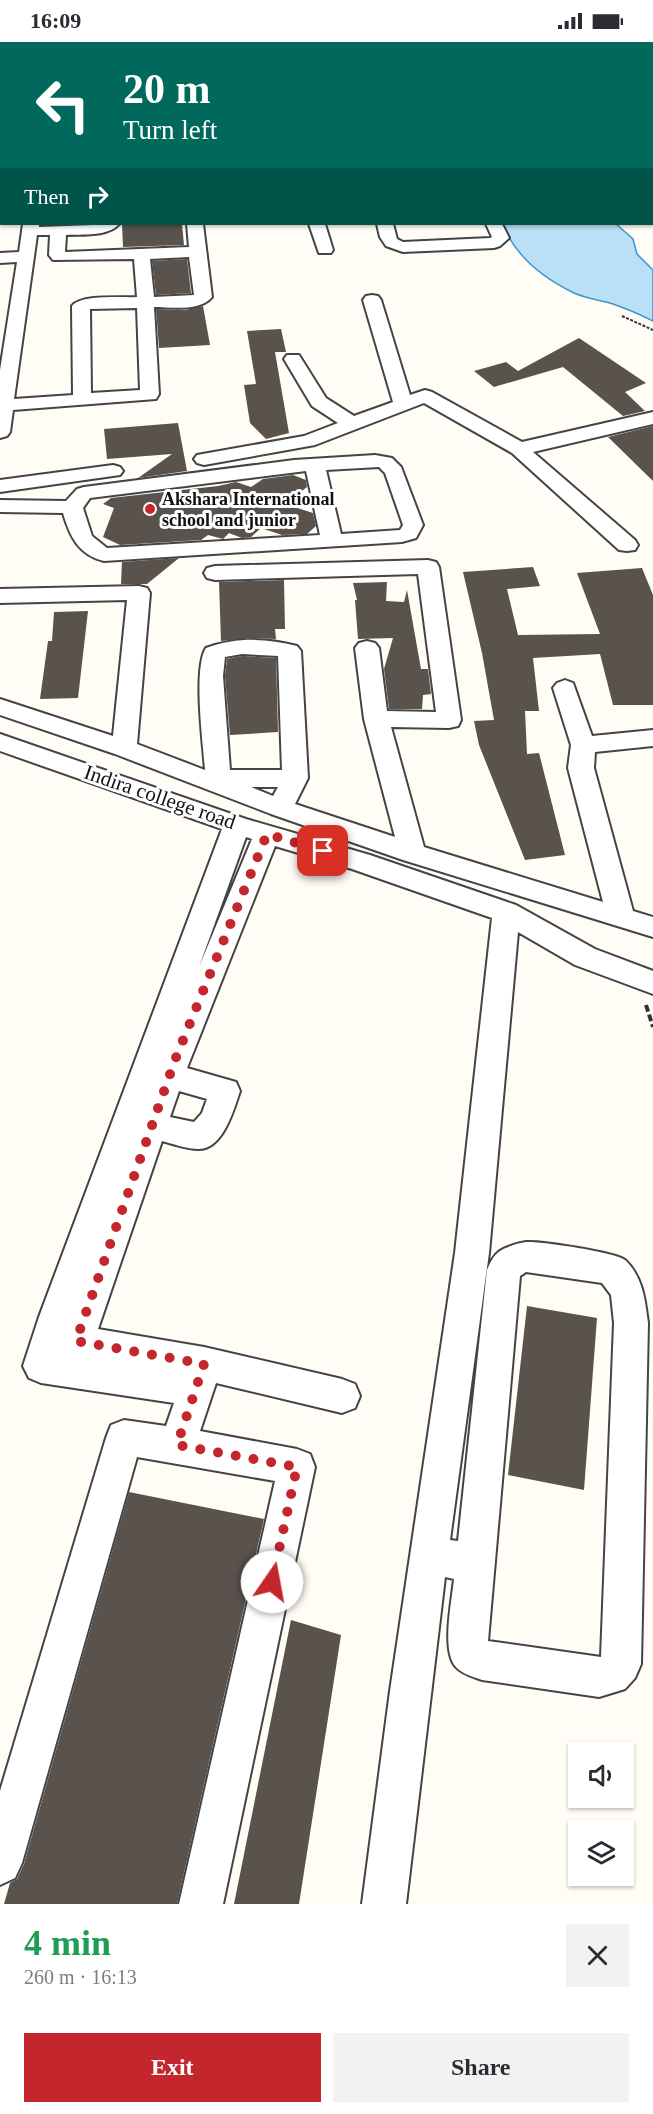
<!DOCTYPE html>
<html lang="en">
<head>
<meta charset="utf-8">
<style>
  body { margin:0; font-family:Georgia,serif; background:#f2f2f3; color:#2b2b33; height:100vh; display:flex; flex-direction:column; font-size:22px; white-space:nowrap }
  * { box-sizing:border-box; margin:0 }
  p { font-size:20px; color:#7c7c81 }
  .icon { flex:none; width:33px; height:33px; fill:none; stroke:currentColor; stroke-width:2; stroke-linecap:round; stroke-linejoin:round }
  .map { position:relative; height:1862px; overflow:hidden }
  .side { display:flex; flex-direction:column; background:#fff; flex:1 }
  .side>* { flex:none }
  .top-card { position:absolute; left:0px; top:0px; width:654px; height:183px; box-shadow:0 2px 4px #0004; background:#00695c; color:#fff; overflow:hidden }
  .controls { position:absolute; left:568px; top:1700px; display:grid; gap:12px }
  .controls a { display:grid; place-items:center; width:66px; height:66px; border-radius:0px; background:#fff; box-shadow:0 2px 4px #0004; font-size:30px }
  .pin { position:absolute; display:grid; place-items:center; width:51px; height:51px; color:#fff; margin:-26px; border-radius:12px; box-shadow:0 3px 9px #0006 }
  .me { position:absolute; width:66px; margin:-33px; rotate:12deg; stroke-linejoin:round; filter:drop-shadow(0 0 4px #0008) }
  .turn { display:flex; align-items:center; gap:21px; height:126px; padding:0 24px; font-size:27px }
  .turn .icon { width:78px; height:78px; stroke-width:2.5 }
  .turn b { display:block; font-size:42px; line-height:51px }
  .then { display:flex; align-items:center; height:57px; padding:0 24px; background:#0003; gap:12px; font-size:22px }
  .round { display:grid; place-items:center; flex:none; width:63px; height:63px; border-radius:0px; background:#f2f2f3 }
  .headline { display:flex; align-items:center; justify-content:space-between; height:102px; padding:0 24px }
  h1 { font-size:36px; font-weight:800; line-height:45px; color:#1e9e55 }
  .button { display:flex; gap:12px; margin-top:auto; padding:12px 24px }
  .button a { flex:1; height:69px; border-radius:0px; background:#c4262e; color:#fff; font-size:24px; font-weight:800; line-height:69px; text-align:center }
  .button a+a { background:#f2f2f3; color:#2b2b33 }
  .status { display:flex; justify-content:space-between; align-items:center; height:42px; padding:0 30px; background:#fff; direction:ltr }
  .status svg { height:16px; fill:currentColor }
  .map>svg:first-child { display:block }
  .water { fill:#b9e0f7; stroke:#3f96cf; stroke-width:1.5 }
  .building { fill:#5a524d }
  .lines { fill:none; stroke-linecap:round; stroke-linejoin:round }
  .minor-casing { stroke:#444; stroke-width:4 }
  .path-far1 { stroke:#333; stroke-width:2; stroke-dasharray:3 1.5; stroke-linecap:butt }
  .path { stroke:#333; stroke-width:4; stroke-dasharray:7 3; stroke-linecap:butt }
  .minor { fill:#fff; fill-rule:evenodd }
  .route { stroke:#c4262e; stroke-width:10; stroke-dasharray:0 18 }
  .poi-dot { fill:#c4262e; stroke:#fff; stroke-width:2 }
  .labels { text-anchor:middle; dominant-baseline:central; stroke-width:6; stroke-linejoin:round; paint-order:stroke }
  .far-poi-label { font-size:18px; font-weight:bold; fill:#111; stroke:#fff; text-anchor:start }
  .street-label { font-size:21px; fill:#111; stroke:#fff }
</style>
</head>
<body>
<div class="status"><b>16:09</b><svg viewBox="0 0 49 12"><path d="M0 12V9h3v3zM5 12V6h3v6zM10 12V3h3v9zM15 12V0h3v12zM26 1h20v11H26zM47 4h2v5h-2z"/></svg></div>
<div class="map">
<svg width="653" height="1862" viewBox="0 0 653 1862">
  <rect width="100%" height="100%" fill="#fffdf5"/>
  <path class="water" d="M 502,182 L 616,182 L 633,197 L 637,212 L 653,228 L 653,279 C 639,272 625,266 610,261 C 598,258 585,256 574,251 C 543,236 515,213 502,182 Z"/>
  <g class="building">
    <polygon points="122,182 182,182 184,203 123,205"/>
    <polygon points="187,217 191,251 156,253 152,219"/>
    <polygon points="203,264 210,303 159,306 156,267 185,268"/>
    <polygon points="281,287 286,310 275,310 289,391 266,397 250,381 244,343 256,342 247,289"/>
    <polygon points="579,296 646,341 625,350 645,369 623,374 563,325 494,345 474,329 506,320 518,329"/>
    <polygon points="178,381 187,429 138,436 172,412 107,417 104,387"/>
    <polygon points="653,384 653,439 608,395"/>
    <polygon points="293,433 306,438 307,445 285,462 313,471 316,484 307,492 282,493 261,486 251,495 242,496 229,491 223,497 208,493 201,498 120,503 103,495 114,466 103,462 111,456 218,444 236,440 251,445 263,437"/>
    <polygon points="179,516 147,542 121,542 122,520"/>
    <polygon points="533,525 540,544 507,547 518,593 600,592 577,531 642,526 653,553 653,663 613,663 600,612 533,616 539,669 525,669 527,712 539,711 565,813 525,818 479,703 474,679 494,678 482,611 463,530"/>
    <polygon points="284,538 285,587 275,587 276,597 252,596 221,599 219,540"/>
    <polygon points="387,540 386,559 404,560 407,548 421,627 428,627 431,652 423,653 422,667 389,667 384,627 393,596 358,597 355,558 357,558 353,541"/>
    <polygon points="88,569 78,656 40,657 48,599 52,599 54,570"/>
    <polygon points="242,614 276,616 278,690 230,693 225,634 227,617"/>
    <polygon points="527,1264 597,1276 584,1448 508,1433"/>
    <polygon points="129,1450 264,1477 177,1862 4,1862 10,1841 17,1837 24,1822"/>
    <polygon points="291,1578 341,1593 299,1862 234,1862"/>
  </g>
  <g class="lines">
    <g class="minor-casing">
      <g id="minor">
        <rect x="58" y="0" width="12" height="2"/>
        <rect x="132" y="0" width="12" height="2"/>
        <polygon points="364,0 390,0 363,2"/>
        <polygon points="425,0 438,0 439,2 426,2"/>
        <rect x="0" y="27" width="2" height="8"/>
        <rect x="652" y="36" width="1" height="8"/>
        <rect x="652" y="91" width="1" height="8"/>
        <rect x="652" y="133" width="1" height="10"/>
        <path d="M 23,182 L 39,182 L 39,185 L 119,182 C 108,195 82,192 66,193 L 65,210 L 189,205 L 187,182 L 203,182 L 212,255 C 200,270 171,265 154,265 L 159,352 L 156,357 L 13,368 L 10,390 L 7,394 L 0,396 L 0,328 L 17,220 L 0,221 L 0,211 L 19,210 ZM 37,193 L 50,193 L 49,213 L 53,218 L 134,217 L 137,255 C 121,256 82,252 72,264 L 73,353 L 14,357 ZM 189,215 L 194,253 L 154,255 L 150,217 ZM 137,266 L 140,348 L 91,351 L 90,267 Z"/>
        <polygon points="309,182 325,182 333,208 331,211 319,211"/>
        <polygon points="377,182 393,182 397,197 403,200 490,196 492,195 486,182 502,182 509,196 500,204 494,206 403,210 386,204 380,195"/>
        <polygon points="372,253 378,254 381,258 410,353 425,348 432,350 522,400 653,370 653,382 533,410 635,498 638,503 635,508 627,509 619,508 512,411 424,361 315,403 204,423 197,421 194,417 197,413 304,394 338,381 312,364 284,317 287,313 299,313 326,356 354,374 393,360 363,258 366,254"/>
        <path d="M 375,413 L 392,416 L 401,425 L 423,483 L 416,496 L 402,500 L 104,519 C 79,513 70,495 63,471 L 0,470 L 0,458 L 66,459 L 77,447 L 84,445 L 294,418 ZM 379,425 L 385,431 L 403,483 L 400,488 L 341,492 L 326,428 ZM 306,429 L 320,493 L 107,506 L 92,494 L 83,466 L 90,456 Z"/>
        <polygon points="113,423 120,425 123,429 120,433 0,450 0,438"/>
        <path d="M 428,518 L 436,520 L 439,525 L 461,678 L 458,684 L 449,686 L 391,685 L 424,805 L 603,860 L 568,726 L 571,703 L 553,646 L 557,641 L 565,638 L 573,641 L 592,694 L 653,688 L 653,704 L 595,710 L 594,726 L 633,869 L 653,875 L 653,895 L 403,818 L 271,772 L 115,712 L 0,673 L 0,657 L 113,694 L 127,558 L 0,561 L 0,547 L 139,544 L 147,546 L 150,551 L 137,702 L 205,728 C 203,701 193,626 206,606 C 237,595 266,596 297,604 L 301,609 L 308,736 L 295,762 L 395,795 L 364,677 L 355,606 L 359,601 L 367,599 L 375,601 L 379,606 L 387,669 L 436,670 L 418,532 L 215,538 L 207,536 L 204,531 L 207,526 L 215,524 ZM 242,612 L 278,614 L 282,728 L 230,728 L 223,634 L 225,615 ZM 251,745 L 278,745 L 273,754 Z"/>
        <path d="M 0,692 L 246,777 L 370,813 L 516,863 L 595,907 L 653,929 L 653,952 L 575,923 L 518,890 L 489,1211 L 450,1498 L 458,1499 L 487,1228 C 490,1221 493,1214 500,1209 C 506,1205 518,1201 526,1200 C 540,1199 615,1210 625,1218 C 643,1235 645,1258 648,1281 L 641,1622 L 635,1636 L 625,1647 L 599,1655 L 482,1638 C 474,1635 462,1632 456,1625 C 441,1609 452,1558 454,1537 L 445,1535 L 406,1862 L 362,1862 L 390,1649 L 455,1211 L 492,876 L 352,827 L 275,804 L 187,1026 L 236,1040 L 240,1049 C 234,1067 223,1107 199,1107 C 187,1107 173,1102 162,1099 L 98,1287 L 204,1305 L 342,1337 L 355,1342 L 360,1354 L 355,1366 L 342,1371 L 216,1341 L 200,1389 L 297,1407 L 310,1412 L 315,1425 L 223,1862 L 179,1862 L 275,1439 L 137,1415 L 22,1821 L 15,1836 L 0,1843 L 0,1749 L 106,1396 L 111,1383 L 124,1378 L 166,1384 L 174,1361 L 41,1341 L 29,1336 L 23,1324 L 39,1275 L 222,787 L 0,709 ZM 246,795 L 252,797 L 199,925 ZM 179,1049 L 207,1057 L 202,1071 L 194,1080 L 170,1075 ZM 526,1230 L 602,1241 L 611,1253 L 614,1281 L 601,1615 L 488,1599 L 520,1234 Z"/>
      </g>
    </g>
    <polyline class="path-far1" points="622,274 653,288"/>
    <polyline class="path" points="646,963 653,985"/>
    <use href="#minor" class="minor"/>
  </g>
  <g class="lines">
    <polyline class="route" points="272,1540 297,1425 177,1403 204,1322 76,1299 175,1018 267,792 323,809"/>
  </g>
  <circle class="poi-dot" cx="150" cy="467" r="6"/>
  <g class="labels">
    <g class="far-poi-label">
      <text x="162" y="457">Akshara International<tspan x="162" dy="21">school and junior</tspan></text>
    </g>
    <g class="street-label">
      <text transform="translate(160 755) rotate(19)">Indira college road</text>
    </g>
  </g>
</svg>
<div class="controls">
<a><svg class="icon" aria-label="sound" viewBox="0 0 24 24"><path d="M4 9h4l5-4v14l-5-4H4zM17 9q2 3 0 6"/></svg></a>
<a><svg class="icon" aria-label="layers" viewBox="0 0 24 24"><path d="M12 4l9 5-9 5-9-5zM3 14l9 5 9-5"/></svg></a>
</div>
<div class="pin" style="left:323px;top:809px;background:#d93025"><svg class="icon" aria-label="arrive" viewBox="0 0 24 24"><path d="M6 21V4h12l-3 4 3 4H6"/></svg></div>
<svg class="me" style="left:272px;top:1540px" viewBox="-20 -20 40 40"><circle r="19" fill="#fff"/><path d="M0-13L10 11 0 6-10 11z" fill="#c4262e"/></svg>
<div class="top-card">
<div class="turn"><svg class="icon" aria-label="left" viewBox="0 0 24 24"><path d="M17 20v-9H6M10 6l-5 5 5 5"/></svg><div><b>20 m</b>Turn left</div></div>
<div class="then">Then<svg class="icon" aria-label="right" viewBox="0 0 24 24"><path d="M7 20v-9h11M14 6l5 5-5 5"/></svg></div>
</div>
</div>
<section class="side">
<div class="headline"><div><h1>4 min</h1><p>260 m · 16:13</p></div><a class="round"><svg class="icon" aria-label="close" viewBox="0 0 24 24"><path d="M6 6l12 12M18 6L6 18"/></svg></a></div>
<div class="button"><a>Exit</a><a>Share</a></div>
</section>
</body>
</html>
